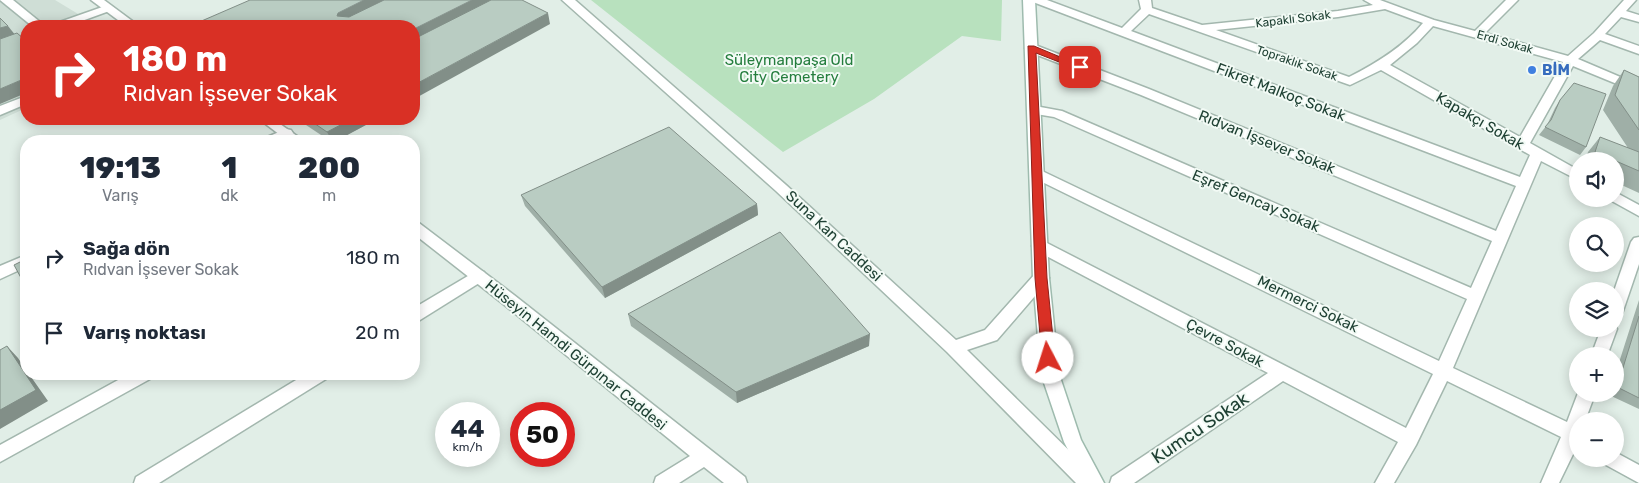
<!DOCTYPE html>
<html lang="tr">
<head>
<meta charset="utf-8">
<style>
  body { margin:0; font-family:Rubik,sans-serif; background:#f6f6f7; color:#1f2937; height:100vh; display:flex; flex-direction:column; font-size:19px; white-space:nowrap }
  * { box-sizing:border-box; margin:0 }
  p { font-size:16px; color:#747a83 }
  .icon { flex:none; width:28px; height:28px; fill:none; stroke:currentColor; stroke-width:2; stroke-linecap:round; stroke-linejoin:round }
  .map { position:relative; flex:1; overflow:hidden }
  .panel { position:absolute; left:20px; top:135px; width:400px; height:245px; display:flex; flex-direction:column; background:#fff; border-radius:20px; box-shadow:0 2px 12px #0003 }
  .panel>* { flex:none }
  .hud { position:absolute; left:20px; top:20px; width:400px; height:105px; border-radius:20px; box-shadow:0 2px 12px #0003; background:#d93025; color:#fff; overflow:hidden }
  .buttons { position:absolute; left:1569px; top:152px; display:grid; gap:10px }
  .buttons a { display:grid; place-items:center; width:55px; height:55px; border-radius:50%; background:#fff; box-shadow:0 2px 12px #0003; font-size:25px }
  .speed { position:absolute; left:435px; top:402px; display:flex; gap:10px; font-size:25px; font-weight:700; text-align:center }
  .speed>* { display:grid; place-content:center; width:65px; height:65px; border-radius:50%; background:#fff; box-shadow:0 2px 12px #0003; line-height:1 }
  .speed small { font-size:12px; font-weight:400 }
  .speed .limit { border:8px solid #d22; background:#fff; color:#111 }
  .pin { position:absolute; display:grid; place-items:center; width:42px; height:42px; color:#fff; margin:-21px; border-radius:10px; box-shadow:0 2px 8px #0006 }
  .me { position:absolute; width:55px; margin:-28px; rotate:355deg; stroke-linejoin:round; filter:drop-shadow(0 0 4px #0008) }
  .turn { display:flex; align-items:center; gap:18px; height:105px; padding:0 20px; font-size:22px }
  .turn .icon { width:65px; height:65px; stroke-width:2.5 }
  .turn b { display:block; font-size:35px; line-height:42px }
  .eta { display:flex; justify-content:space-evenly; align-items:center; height:85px; text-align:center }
  .eta b { font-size:30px; font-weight:800; line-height:35px }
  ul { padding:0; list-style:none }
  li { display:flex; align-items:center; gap:15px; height:75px; padding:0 20px }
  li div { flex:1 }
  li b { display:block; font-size:19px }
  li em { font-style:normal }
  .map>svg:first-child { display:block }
  .built { fill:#cfded6 }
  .green { fill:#b8e1be }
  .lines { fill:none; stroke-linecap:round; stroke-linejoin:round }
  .minor-casing { stroke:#a3b7ae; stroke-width:3 }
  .tertiary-casing { stroke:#a3b7ae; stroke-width:3 }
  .secondary-casing { stroke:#9ebbae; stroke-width:3 }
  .minor { fill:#fff; fill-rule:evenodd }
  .tertiary { fill:#fff; fill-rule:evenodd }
  .secondary { fill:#fff; fill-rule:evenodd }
  .wall { fill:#9fafa7 }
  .shaded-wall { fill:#828f88 }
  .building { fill:#b9ccc2; stroke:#828f88 }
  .route { fill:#d93025; stroke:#8d1f18 }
  .shop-dot { fill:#3f7fe0; stroke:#f2faf5; stroke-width:2 }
  .labels { text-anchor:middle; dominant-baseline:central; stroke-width:4; stroke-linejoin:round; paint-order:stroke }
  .far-street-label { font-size:12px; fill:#1f4134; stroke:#f2faf5 }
  .park-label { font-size:15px; fill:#247d3d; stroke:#f2faf5 }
  .shop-label { font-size:15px; font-weight:bold; fill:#366cbe; stroke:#f2faf5; text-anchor:start }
  .street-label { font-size:15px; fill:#1f4134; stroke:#f2faf5 }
  .near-street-label { font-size:18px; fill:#1f4134; stroke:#f2faf5 }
</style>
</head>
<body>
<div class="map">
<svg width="1639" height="483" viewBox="0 0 1639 483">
  <rect width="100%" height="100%" fill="#e1eee7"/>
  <polygon class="built" points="0,0 55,0 98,26 26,26 26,108 0,120"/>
  <polygon class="green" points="591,0 1002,0 1001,41 962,36 874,99 783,152"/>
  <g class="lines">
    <g class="minor-casing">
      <g id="minor">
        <polygon points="0,0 13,0 45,26 32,26"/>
        <path d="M 1031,0 L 1047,0 L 1122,28 L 1141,9 L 1139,0 L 1151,0 L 1152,8 L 1202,25 L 1338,11 L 1373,5 L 1364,0 L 1380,0 L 1434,20 L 1475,31 L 1506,0 L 1518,0 L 1485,33 L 1568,56 L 1594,33 L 1624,0 L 1636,0 L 1626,11 L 1639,15 L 1639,22 L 1621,17 L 1605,34 L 1639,46 L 1639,54 L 1600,40 L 1578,59 L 1639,85 L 1639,93 L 1573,66 L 1530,143 L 1578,170 L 1578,180 L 1541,161 L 1453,368 L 1567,422 L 1578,393 L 1595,394 L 1585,421 L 1578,421 L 1578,444 L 1559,483 L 1541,483 L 1561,437 L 1447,381 L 1416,445 L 1394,483 L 1375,483 L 1398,442 L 1283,381 L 1134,483 L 1110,483 L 1112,477 L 1268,373 L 1035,250 L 1032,246 L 1035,242 L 1040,241 L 1045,242 L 1406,428 L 1433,374 L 1032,177 L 1030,174 L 1032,171 L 1042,171 L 1439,361 L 1467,299 L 1054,117 L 1030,113 L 1029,110 L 1030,107 L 1035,106 L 1062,111 L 1471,288 L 1492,241 L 1141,95 L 1027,51 L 1025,48 L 1027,45 L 1035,45 L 1149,89 L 1496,231 L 1516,186 L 1033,2 ZM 1385,9 L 1423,23 C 1403,47 1377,63 1349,77 L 1216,30 L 1338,17 ZM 1149,14 L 1350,85 L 1381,70 L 1530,155 L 1520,177 L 1131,31 ZM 1433,26 L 1563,62 L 1520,137 L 1390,65 L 1417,43 Z"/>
        <polygon points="108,5 114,8 112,10 68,26 52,26 54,24"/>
        <polygon points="26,35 26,42 0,52 0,44"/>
        <polygon points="26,96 26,104 0,115 0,106"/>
        <path d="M 286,129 L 291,130 L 293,133 C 285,142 274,142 263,141 L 265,138 Z"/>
        <polygon points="1615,192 1639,205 1639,216 1610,200 1609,199 1615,199"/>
        <polygon points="1639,237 1639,264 1623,311 1621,315 1615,317 1614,291 1631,242 1634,238"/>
        <polygon points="26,255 26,267 0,279 0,266"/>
        <polygon points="478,270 484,272 486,276 484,280 420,320 414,322 414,308"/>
        <polygon points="1615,325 1617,329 1607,356 1591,356 1601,329 1615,329"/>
        <polygon points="129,374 153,374 150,379 0,462 0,445"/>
        <polygon points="306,374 329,374 326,379 159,483 134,483 136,477"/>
        <polygon points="1615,452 1639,465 1639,483 1606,465 1604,459 1615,459"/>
      </g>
    </g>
    <g class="tertiary-casing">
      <g id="tertiary">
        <polygon points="91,0 104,0 139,26 126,26"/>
        <polygon points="562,0 575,0 786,185 956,340 985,330 1035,274 1041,272 1047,274 1049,278 1047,282 997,340 967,350 1096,477 1098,483 1076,483 947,352 776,191"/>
        <polygon points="259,119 273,119 304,141 288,141"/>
        <polygon points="414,222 419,223 514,295 745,477 747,483 724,483 704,467 679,483 654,483 656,477 690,456 502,303 414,234"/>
      </g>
    </g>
    <g class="secondary-casing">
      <polygon id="secondary" points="1023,0 1035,0 1049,278 1059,374 1081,440 1104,483 1085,483 1064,442 1041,374 1033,278"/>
    </g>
    <use href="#minor" class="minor"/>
    <use href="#tertiary" class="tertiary"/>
    <use href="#secondary" class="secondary"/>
  </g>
  <g class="wall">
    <polygon points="1624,70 1639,77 1639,193 1615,182 1615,161 1585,161 1588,152 1600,137 1628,148 1603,110 1613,86"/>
    <polygon points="1560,100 1586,147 1580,155 1539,135 1547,125 1555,108"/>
    <polygon points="297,119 377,119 336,141 330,141"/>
    <polygon points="521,195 757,204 758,215 605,298 525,206"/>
    <polygon points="1639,300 1639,409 1609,395 1609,394 1615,394 1615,375"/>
    <polygon points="628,314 869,346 737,403 631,326"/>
  </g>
  <g class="shaded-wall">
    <polygon points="364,0 390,0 342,24 337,16 338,13"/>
    <polygon points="472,0 497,0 414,42 414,29"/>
    <polygon points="548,13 550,24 414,99 414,85"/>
    <polygon points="8,26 16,36 0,42 0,28"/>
    <polygon points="26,68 26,77 21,70"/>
    <polygon points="26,78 26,93 0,104 0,89"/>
    <polygon points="352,119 377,119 336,141 332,141 327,132"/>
    <polygon points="757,204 758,215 605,298 602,287"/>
    <polygon points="870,334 869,346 737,403 736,392"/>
    <polygon points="7,346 18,358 26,370 26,374 29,374 48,401 0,429 0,410"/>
  </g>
  <g class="building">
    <polygon points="250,0 364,0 338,13 337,16 349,17 384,0 472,0 414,29 414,26 190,26"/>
    <polygon points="491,0 522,0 548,13 414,85 414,39"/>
    <polygon points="0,18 8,26 0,28"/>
    <polygon points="17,33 25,40 26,40 26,68 21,70 26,75 26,78 0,89 0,39"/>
    <polygon points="1624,70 1639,77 1639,130 1615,95"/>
    <polygon points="1574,83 1606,94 1586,147 1545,127 1551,120 1560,100"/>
    <polygon points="308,119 352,119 327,132"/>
    <polygon points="669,127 757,204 602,287 521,195"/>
    <polygon points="1600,137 1639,152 1639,171 1595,152"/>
    <polygon points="780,232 870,334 736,392 628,314"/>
    <polygon points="26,259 26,287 14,265"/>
    <polygon points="1639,316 1639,398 1617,387"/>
    <polygon points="7,346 36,390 0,410 0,350"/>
  </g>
  <polygon class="route" points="1028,46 1034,46 1084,67 1080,70 1077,69 1036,53 1047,278 1055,358 1053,362 1044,362 1042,358 1035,278"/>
  <circle class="shop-dot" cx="1532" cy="70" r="5"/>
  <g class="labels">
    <g class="far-street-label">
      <text transform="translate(1293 19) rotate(-7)">Kapaklı Sokak</text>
      <text transform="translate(1505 42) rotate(16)">Erdi Sokak</text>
      <text transform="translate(1297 63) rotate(19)">Topraklık Sokak</text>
    </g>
    <g class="park-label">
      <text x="789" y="60">Süleymanpaşa Old<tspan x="789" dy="17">City Cemetery</tspan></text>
    </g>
    <g class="shop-label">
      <text x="1542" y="70">BİM</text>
    </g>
    <g class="street-label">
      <text transform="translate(1281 92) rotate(21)">Fikret Malkoç Sokak</text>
      <text transform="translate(1480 121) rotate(30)">Kapakçı Sokak</text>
      <text transform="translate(1267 142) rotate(22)">Rıdvan İşsever Sokak</text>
      <text transform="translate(1256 201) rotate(23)">Eşref Gencay Sokak</text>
      <text transform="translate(834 236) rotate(43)">Suna Kan Caddesi</text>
      <text transform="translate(1308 304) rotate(26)">Mermerci Sokak</text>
      <text transform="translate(1225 343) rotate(28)">Çevre Sokak</text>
      <text transform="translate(576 355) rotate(39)">Hüseyin Hamdi Gürpınar Caddesi</text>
    </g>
    <g class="near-street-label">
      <text transform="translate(1200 428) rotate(-34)">Kumcu Sokak</text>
    </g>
  </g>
</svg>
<div class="buttons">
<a><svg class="icon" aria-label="sound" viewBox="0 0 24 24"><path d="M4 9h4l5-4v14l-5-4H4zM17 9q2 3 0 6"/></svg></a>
<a><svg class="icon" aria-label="search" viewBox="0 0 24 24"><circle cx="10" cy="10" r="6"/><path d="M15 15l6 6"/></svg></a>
<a><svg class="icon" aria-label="layers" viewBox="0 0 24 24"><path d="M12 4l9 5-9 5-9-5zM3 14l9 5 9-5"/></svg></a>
<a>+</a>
<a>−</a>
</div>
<div class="speed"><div>44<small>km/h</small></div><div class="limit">50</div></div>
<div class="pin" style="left:1080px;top:67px;background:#d93025"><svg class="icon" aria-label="arrive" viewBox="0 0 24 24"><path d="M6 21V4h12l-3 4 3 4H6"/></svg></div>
<svg class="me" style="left:1048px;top:358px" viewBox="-20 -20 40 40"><circle r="19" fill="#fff"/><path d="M0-13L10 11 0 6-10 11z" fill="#d93025"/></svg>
<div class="hud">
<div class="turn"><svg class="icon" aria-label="right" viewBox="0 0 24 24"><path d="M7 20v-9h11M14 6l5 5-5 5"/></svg><div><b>180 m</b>Rıdvan İşsever Sokak</div></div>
</div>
<section class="panel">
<div class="eta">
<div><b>19:13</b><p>Varış</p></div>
<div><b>1</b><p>dk</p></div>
<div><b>200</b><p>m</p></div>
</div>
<ul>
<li><svg class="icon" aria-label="right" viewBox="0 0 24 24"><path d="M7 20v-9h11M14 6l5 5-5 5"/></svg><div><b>Sağa dön</b><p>Rıdvan İşsever Sokak</p></div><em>180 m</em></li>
<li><svg class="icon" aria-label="arrive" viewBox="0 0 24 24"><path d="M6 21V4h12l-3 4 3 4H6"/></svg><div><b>Varış noktası</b></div><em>20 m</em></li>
</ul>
</section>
</div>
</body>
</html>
